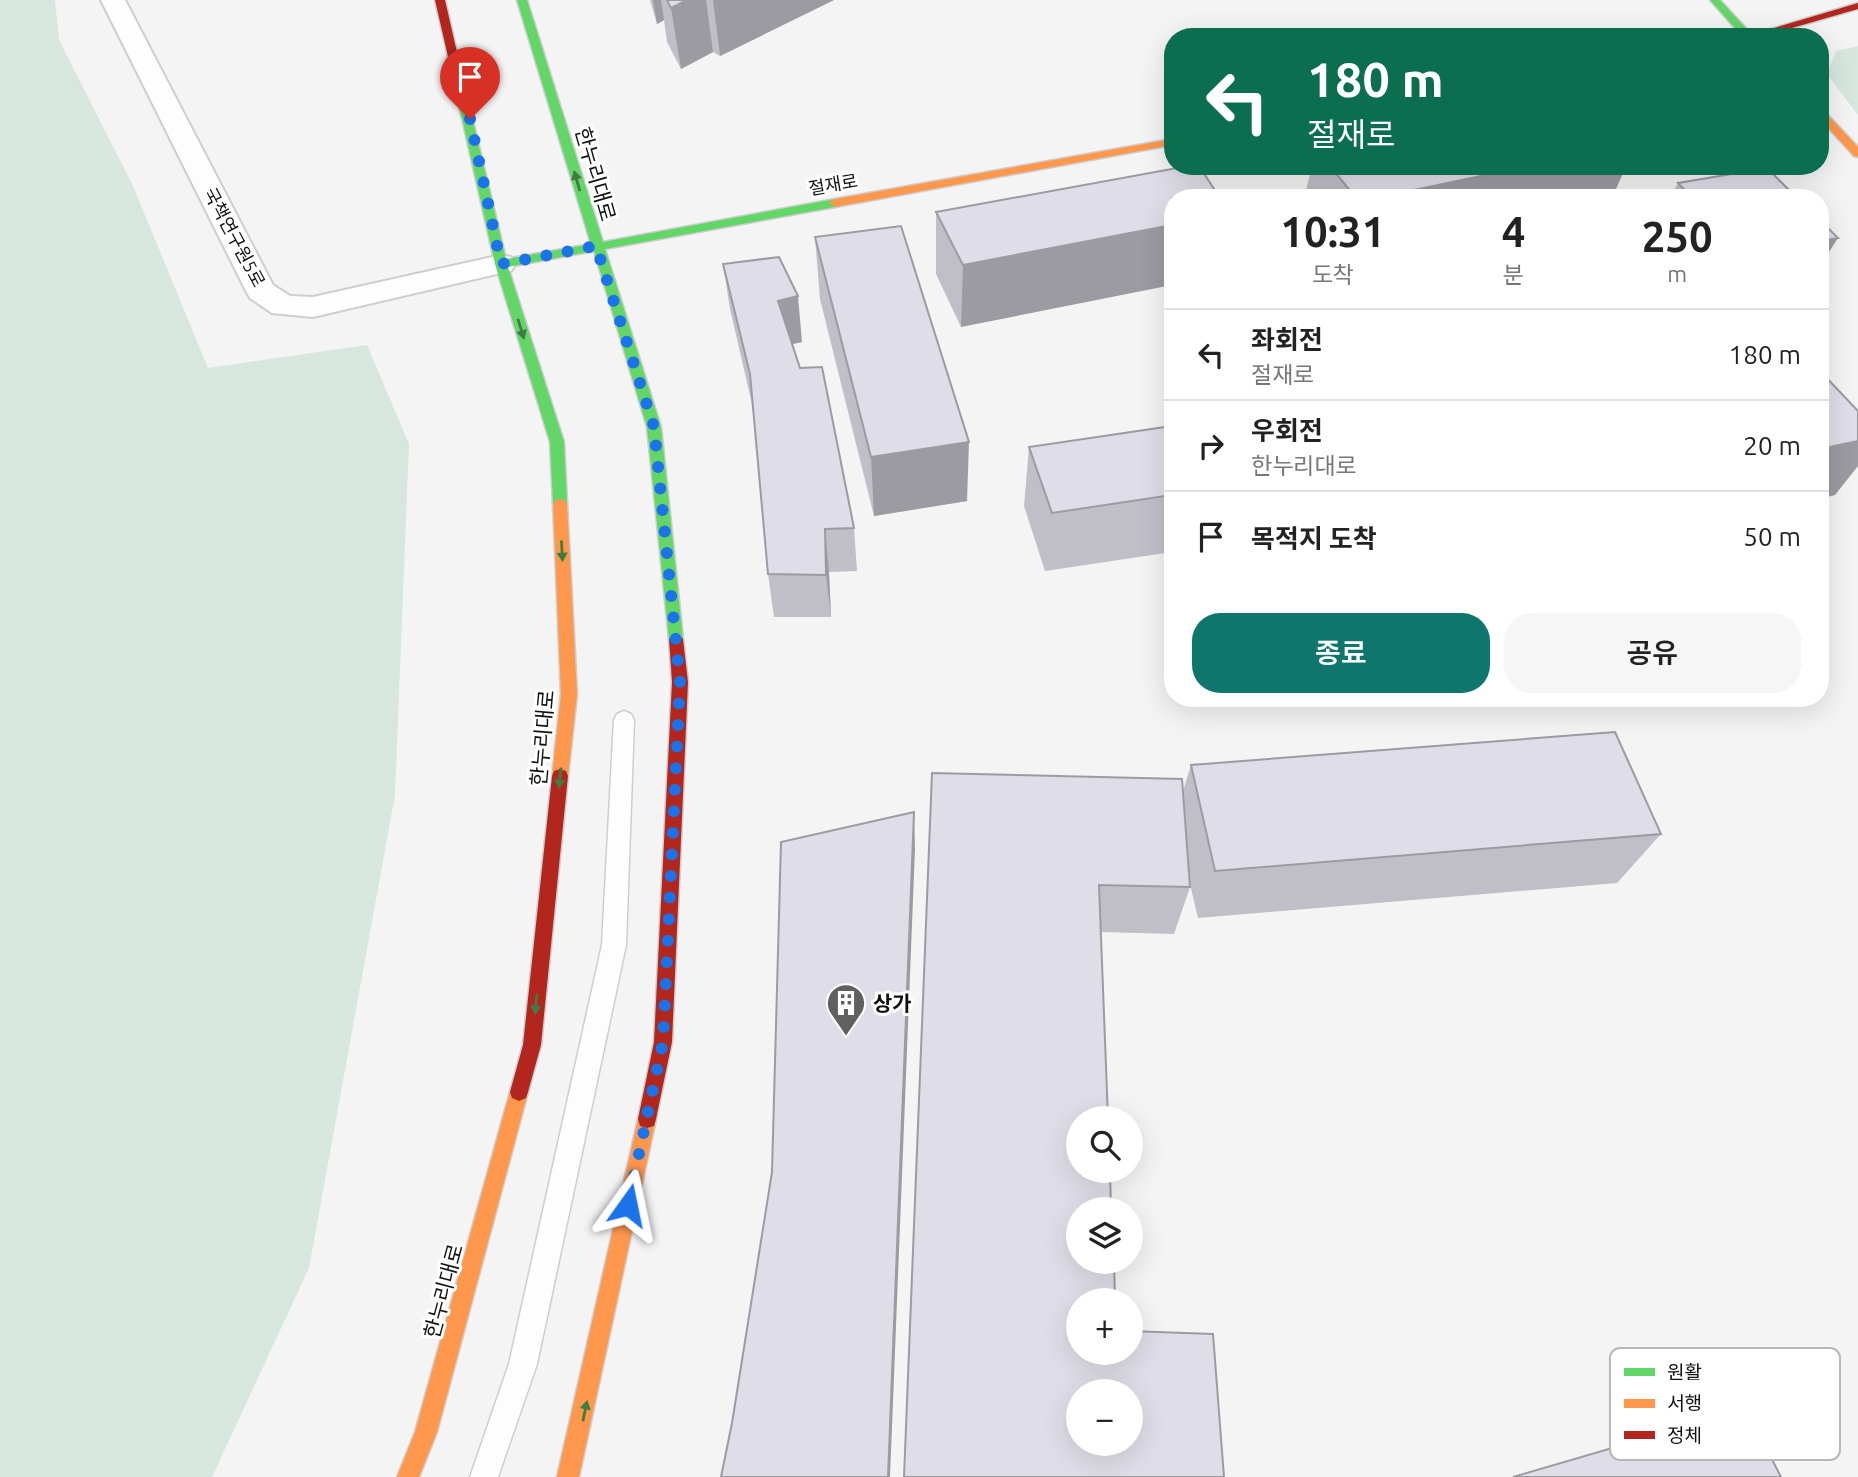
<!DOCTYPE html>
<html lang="ko">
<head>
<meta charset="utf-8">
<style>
  body { margin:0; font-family:Ubuntu,"Noto Sans KR",sans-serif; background:#f6f6f6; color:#222; height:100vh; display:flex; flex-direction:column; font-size:26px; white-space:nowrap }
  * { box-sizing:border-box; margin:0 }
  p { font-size:23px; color:#767676 }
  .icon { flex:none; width:38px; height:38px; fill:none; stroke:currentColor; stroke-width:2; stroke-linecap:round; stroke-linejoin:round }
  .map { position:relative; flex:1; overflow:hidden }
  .sheet { position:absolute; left:1164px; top:189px; width:665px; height:518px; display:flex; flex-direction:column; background:#fff; border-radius:28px; box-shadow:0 7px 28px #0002 }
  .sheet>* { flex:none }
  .top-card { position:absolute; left:1164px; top:28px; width:665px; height:147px; border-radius:28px; box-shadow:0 7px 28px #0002; background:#0b6e4f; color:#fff; overflow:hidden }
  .controls { position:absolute; left:1066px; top:1106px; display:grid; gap:14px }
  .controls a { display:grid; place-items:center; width:77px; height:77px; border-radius:50%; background:#fff; box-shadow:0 7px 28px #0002; font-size:35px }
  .pin { position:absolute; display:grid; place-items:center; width:60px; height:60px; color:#fff; margin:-72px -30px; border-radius:50% 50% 50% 0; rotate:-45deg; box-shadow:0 0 7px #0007 }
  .pin .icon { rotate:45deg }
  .me { position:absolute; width:77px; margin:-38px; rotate:12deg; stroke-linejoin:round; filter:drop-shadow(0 0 5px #0008) }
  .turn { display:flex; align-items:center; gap:24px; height:147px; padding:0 28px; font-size:32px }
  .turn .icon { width:91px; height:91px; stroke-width:2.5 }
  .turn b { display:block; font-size:49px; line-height:60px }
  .eta { display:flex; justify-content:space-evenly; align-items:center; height:119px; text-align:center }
  .eta b { font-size:42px; font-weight:600; line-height:49px }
  .primary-button { display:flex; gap:14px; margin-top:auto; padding:14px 28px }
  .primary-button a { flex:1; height:80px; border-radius:28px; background:#0f766e; color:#fff; font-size:28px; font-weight:600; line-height:80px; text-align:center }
  .primary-button a+a { background:#f6f6f6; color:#222 }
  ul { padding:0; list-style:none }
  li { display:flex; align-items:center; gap:21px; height:91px; padding:0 28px; border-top:2px solid #e0e0e0 }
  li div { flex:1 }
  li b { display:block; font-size:26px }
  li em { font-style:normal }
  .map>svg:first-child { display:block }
  .green { fill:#d7e7de }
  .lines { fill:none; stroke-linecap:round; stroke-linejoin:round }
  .lane-casing { stroke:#cececf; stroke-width:3 }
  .street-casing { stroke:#cececf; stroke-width:4 }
  .fast-casing { stroke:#cececf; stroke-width:3 }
  .slow-casing { stroke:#cececf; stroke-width:3 }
  .jam-casing { stroke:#cececf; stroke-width:3 }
  .lane { fill:#fdfdfe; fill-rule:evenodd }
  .street { fill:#fdfdfe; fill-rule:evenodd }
  .fast { fill:#63d668; fill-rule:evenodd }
  .slow { fill:#ff974d; fill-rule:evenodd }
  .jam { fill:#b3261e; fill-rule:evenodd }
  .wall { fill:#c0bec7 }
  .shaded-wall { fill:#9c9ba2 }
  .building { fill:#dfdde7; stroke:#9c9ba2; stroke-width:2; fill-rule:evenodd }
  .oneway { fill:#3e7d41 }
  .route { stroke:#1a73e8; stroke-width:12; stroke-dasharray:0 21.6 }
  .labels { text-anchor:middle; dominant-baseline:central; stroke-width:6; stroke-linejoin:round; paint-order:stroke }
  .far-street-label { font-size:18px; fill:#101011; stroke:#fff }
  .street-label { font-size:21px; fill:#101011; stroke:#fff }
  .poi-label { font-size:21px; font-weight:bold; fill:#101011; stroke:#fff; text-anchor:start }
  .key { fill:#fff; stroke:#b7b7b8; stroke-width:2 }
  .key-label { font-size:19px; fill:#101011 }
</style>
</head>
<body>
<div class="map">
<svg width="1858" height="1477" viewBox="0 0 1858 1477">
  <rect width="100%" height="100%" fill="#f4f4f5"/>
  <g class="green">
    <polygon points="0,0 55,0 59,40 133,186 208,368 367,345 409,444 395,795 309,1268 212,1477 0,1477"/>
    <polygon points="1858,46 1858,115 1827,74 1836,51"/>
  </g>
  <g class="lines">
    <g class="lane-casing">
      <polygon id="lane" points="624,711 631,714 634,720 626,945 537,1364 498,1477 470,1477 509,1364 602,945 614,720 617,714"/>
    </g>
    <g class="street-casing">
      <polygon id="street" points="101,0 125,0 273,285 290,296 313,297 501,255 511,257 516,264 511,271 501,273 313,317 272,313 250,298 246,291"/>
    </g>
    <g class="fast-casing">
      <g id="fast">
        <polygon points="517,0 527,0 603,242 835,199 841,203 835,207 605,249 661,427 683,639 676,645 669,639 647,427 594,251 508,267 564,442 567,503 560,508 553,503 550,442 495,264 457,96 462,93 467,96 506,259 591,244"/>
        <polygon points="1710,0 1720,0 1754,37 1743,37"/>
      </g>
    </g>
    <g class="slow-casing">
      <g id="slow">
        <polygon points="1820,110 1824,111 1858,147 1858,157 1854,156 1820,119"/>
        <polygon points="1172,139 1172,145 835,207 829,203 835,199"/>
        <polygon points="560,498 567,503 577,694 568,776 566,781 560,783 554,781 552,776 561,694 553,503"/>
        <polygon points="519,1083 526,1086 528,1092 437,1432 419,1477 397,1477 415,1432 510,1092 512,1086"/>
        <polygon points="647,1110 654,1112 656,1119 579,1477 557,1477 638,1119 640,1112"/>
      </g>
    </g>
    <g class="jam-casing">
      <g id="jam">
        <polygon points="435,0 445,0 467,96 466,98 457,96"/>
        <polygon points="1858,3 1858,9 1761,37 1744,37"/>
        <polygon points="676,633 683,639 688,682 672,1042 656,1119 654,1126 647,1128 640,1126 638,1119 654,1042 672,682 669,639"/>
        <polygon points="560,769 566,771 568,776 541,1045 528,1092 526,1098 519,1101 512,1098 510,1092 523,1045 552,776 554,771"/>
      </g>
    </g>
    <use href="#lane" class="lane"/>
    <use href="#street" class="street"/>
    <use href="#fast" class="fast"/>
    <use href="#slow" class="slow"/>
    <use href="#jam" class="jam"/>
  </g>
  <g class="wall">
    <polygon points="650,0 834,0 720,56 713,52 681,69 667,42 664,20 657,24"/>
    <polygon points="1312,166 1626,166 1612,198 1304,198"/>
    <polygon points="1678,183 1797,198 1670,198"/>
    <polygon points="1220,198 961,327 936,274 936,212"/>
    <polygon points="815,237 967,501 874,516 820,299"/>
    <polygon points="723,264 802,342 792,344 854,528 857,571 829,572 831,617 774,617 768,574 752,404 730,309"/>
    <polygon points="1172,426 1172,552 1045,571 1024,506 1029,447"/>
    <polygon points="1191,765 1661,834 1617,883 1198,918 1190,884 1190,887 1174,934 1100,932 904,1477 932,773 1183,791"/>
  </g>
  <g class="shaded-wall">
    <polygon points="653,0 661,0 664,20 657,24"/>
    <polygon points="687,0 706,0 713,52 681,69 671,8"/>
    <polygon points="713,0 834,0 720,56"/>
    <polygon points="1528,166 1626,166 1612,198 1376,198"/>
    <polygon points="1172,225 1172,285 961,327 963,265"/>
    <polygon points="1838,238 1820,266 1820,241"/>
    <polygon points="798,296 802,342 784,346 778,301"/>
    <polygon points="1858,441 1858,466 1835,495 1820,499 1820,449"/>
    <polygon points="969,442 967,501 874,516 871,457"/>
    <polygon points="825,529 829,572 831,617 826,575"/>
    <polygon points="914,812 915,849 890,1477 888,1477"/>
  </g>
  <g class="building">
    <polygon points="667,0 687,0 671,8"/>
    <polygon points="1188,166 1199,166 1220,198 1172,198 1172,225 963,265 936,212"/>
    <polygon points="1330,166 1528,166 1376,198 1356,198"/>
    <polygon points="1767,168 1797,198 1692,198 1678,183"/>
    <polygon points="1820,220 1838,238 1820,241"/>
    <polygon points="901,226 969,442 871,457 815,237"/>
    <polygon points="779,257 798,296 778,301 800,368 822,367 854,528 825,529 826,575 768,574 750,374 723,264"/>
    <polygon points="1820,371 1858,411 1858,441 1820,449"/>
    <polygon points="1172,426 1172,495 1052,513 1029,447"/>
    <polygon points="1615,732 1661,834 1215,871 1191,765"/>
    <path d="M 932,773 L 1182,779 L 1190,887 L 1099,885 L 1108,1118 L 1078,1118 L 1078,1171 L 1110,1171 L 1111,1209 L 1078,1209 L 1078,1262 L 1114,1262 L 1115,1300 L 1078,1300 L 1078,1353 L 1130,1353 L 1130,1331 L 1213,1334 L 1224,1477 L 904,1477 ZM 1078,1391 L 1130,1391 L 1130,1444 L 1078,1444 Z"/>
    <polygon points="914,812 888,1477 721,1477 732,1423 772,1172 781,842"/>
    <polygon points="1746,1409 1781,1477 1513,1477"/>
  </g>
  <defs><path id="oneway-solid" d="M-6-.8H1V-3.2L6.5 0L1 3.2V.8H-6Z" transform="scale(1.75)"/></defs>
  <g class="oneway">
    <use href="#oneway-solid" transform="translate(577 181) rotate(-106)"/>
    <use href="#oneway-solid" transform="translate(521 329) rotate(73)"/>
    <use href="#oneway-solid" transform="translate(562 551) rotate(87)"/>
    <use href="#oneway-solid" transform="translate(560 778) rotate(96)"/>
    <use href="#oneway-solid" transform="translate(536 1004) rotate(96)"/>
    <use href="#oneway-solid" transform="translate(585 1411) rotate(-78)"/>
  </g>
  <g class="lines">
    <polyline class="route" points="470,119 501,264 596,246 654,427 680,682 663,1042 628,1205"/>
  </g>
  <defs>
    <g id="building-pin" transform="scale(2.0125)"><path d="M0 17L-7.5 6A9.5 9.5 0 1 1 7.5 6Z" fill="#606061" stroke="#fff"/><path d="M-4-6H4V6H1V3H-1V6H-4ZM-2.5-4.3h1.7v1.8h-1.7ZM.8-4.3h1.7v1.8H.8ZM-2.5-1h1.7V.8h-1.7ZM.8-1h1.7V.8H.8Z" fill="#fff"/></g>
  </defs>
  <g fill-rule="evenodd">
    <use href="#building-pin" x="846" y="1003"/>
  </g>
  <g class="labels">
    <g class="far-street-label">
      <text transform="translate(833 184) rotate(-10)">절재로</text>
      <text transform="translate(235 237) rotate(62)">국책연구원5로</text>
    </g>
    <g class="street-label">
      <text transform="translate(596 174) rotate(74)">한누리대로</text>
      <text transform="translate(542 738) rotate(-85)">한누리대로</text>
      <text transform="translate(443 1291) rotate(-75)">한누리대로</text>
    </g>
    <g class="poi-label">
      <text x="873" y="1003">상가</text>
    </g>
  </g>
  <rect x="1610" y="1348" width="230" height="112" rx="10" class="key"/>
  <rect x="1624" y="1368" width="31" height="8" fill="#63d668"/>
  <rect x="1624" y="1399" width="31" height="9" fill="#ff974d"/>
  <rect x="1624" y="1431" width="31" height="8" fill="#b3261e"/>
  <g class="key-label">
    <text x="1667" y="1379">원활</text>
    <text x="1667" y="1410">서행</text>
    <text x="1667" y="1442">정체</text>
  </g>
</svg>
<div class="controls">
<a><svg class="icon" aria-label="search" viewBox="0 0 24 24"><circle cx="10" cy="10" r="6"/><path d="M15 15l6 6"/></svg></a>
<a><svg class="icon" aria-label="layers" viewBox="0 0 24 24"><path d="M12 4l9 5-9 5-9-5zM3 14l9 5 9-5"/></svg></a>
<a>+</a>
<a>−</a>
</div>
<div class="pin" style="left:470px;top:119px;background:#d93025"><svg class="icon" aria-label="arrive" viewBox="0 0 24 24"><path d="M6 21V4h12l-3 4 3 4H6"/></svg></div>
<svg class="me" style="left:628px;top:1205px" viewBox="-20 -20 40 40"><path d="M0-17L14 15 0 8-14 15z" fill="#1a73e8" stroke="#fff" stroke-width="4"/></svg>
<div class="top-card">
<div class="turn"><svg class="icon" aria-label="left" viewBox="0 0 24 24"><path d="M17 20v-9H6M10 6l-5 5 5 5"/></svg><div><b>180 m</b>절재로</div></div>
</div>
<section class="sheet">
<div class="eta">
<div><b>10:31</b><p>도착</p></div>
<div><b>4</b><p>분</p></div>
<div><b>250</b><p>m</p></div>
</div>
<ul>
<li><svg class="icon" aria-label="left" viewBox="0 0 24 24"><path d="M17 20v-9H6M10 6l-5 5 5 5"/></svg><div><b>좌회전</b><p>절재로</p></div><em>180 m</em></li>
<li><svg class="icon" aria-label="right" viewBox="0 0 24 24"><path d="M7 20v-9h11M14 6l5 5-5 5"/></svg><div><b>우회전</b><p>한누리대로</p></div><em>20 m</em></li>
<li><svg class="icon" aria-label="arrive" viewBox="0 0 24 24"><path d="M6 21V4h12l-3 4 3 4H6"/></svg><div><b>목적지 도착</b></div><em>50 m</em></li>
</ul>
<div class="primary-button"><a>종료</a><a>공유</a></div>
</section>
</div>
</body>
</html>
